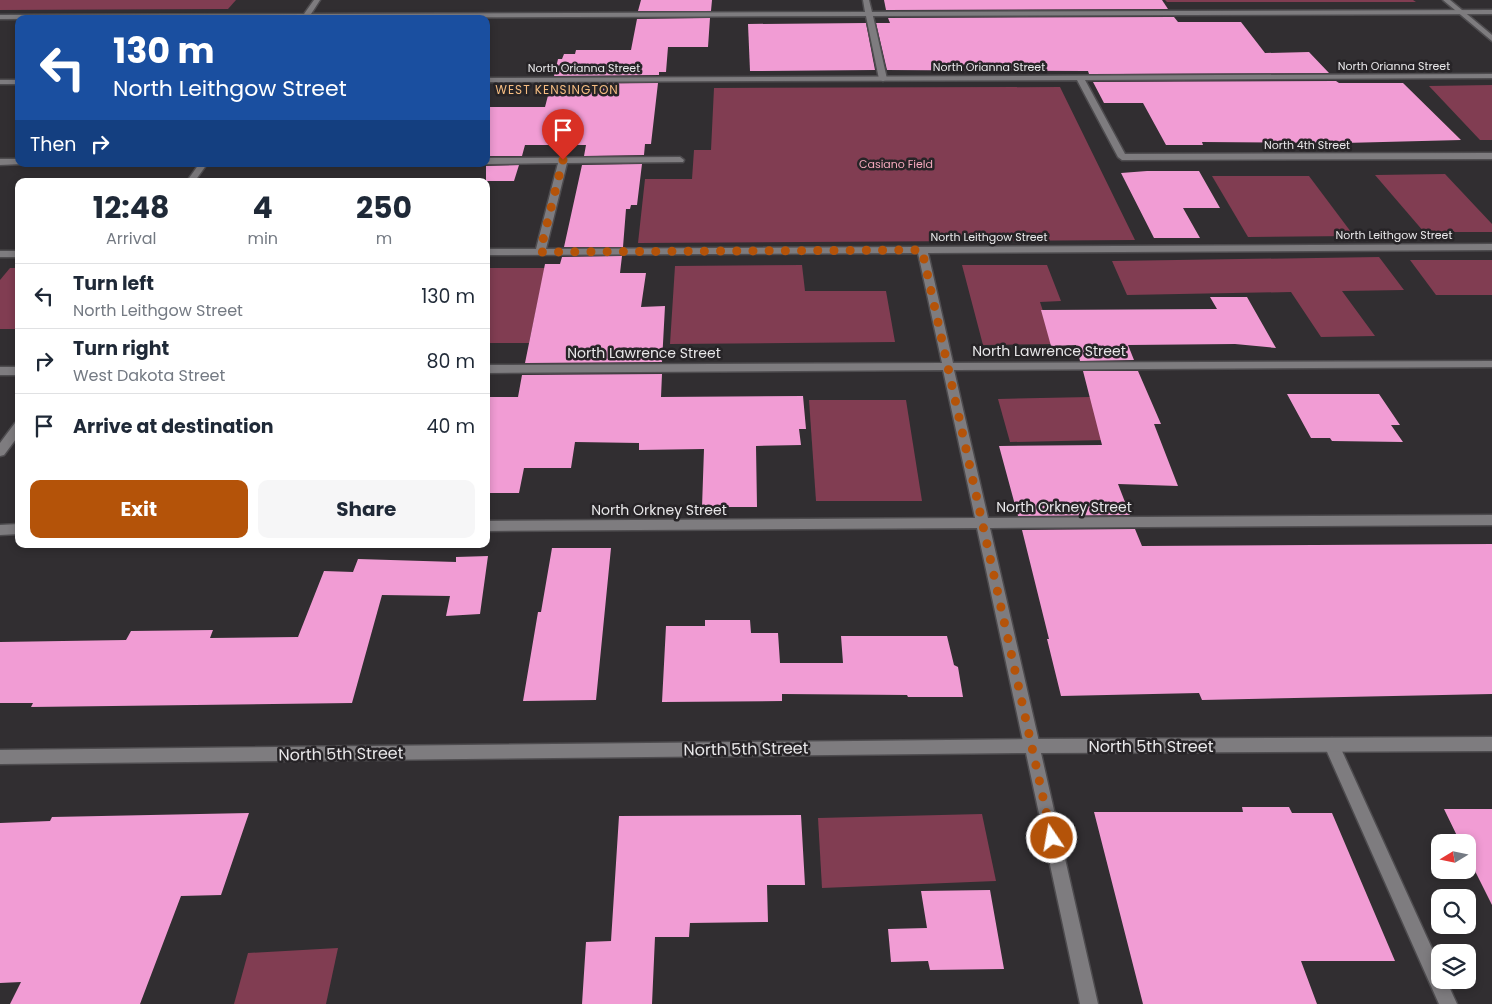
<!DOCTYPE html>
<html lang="en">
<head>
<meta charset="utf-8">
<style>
  body { margin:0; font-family:Poppins,sans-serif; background:#f6f6f7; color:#1f2937; height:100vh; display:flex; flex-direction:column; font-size:19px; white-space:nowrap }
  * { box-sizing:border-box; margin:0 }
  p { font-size:16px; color:#747a83 }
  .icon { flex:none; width:28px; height:28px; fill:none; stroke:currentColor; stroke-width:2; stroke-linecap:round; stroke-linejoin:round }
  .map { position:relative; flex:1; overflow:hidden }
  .side { position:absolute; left:15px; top:178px; width:475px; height:370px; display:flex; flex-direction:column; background:#fff; border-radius:10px; box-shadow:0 2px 8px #0003 }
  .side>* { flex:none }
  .guide { position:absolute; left:15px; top:15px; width:475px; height:152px; border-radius:10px; box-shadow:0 2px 8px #0003; background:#1a4fa0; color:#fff; overflow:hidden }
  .needle { width:32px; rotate:260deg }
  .fabs { position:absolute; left:1431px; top:834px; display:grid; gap:10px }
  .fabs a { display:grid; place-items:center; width:45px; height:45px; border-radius:10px; background:#fff; box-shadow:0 2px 8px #0003; font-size:25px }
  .pin { position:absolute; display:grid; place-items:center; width:42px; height:42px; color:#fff; margin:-51px -21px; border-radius:50% 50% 50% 0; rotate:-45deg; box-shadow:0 0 5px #0007 }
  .pin .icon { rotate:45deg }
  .me { position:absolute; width:55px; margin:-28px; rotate:348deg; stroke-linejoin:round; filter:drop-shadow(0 0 4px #0008) }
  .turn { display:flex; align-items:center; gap:18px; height:105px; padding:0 15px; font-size:22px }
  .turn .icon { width:65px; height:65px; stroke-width:2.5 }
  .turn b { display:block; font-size:35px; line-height:42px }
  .then { display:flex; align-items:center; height:48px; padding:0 15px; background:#0003; gap:10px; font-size:19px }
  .eta { display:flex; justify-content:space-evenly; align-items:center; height:85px; text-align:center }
  .eta b { font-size:30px; font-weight:700; line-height:35px }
  .primary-button { display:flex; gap:10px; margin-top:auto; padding:10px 15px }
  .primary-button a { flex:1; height:58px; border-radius:10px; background:#b45309; color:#fff; font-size:20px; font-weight:700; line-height:58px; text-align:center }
  .primary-button a+a { background:#f6f6f7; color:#1f2937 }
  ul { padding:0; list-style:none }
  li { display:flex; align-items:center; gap:15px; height:65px; padding:0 15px; border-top:1px solid #e0e1e3 }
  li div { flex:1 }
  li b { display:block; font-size:19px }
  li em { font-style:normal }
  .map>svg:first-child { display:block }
  .green { fill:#813d52 }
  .building { fill:#f19cd4 }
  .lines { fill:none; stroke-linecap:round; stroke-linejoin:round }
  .lane-casing { stroke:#4e4c4f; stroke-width:3 }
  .street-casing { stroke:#4e4c4f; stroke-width:3 }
  .secondary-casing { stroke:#4e4c4f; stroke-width:3 }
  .lane { fill:#7e7c7f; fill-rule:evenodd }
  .street { fill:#7e7c7f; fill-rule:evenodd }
  .secondary { fill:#7e7c7f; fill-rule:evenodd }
  .route { stroke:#b45309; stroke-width:9; stroke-dasharray:0 16.2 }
  .labels { text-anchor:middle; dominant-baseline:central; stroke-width:5; stroke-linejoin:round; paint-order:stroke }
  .far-street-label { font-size:11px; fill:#e8e7e9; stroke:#272427 }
  .far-park-label { font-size:11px; fill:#f5a9bd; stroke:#272427 }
  .far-neighbourhood-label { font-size:12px; letter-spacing:1px; fill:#f6bd82; stroke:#272427 }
  .street-label { font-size:14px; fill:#e8e7e9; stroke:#272427 }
  .near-street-label { font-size:16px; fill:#e8e7e9; stroke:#272427 }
</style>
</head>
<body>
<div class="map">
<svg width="1492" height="1004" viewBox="0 0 1492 1004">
  <rect width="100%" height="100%" fill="#312e31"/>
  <g class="green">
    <polygon points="0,0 236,0 228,9 0,10"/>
    <polygon points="1165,0 1413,0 1416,2 1167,2"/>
    <polygon points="1492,85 1492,140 1480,140 1429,86"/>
    <polygon points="1060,87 1135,240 638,243 645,179 692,179 694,150 711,150 714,88"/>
    <polygon points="1445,174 1492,224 1492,232 1424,232 1375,175"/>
    <polygon points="1212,176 1309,176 1354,236 1248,237"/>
    <polygon points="1379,257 1404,290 1342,291 1375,336 1321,337 1291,292 1127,295 1112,261"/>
    <polygon points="1410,260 1492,260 1492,295 1436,295"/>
    <polygon points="802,265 805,291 886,291 895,342 670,344 675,266"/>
    <polygon points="962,265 1047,265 1061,301 1040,302 1054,344 983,345"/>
    <polygon points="10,268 19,268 19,329 0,329 0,280"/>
    <polygon points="486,268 545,268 529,343 486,343"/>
    <polygon points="1090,397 1107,440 1010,442 998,399"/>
    <polygon points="809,400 906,400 922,501 816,501"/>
    <polygon points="982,814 996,881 822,888 818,818"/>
    <polygon points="338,948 326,1004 234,1004 248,953"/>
  </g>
  <g class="building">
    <polygon points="641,0 712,0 711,11 638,11"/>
    <polygon points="884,0 1162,0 1168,9 886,10"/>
    <polygon points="1174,17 1178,22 1241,22 1265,53 1309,52 1329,73 1089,74 1088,71 887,70 876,23 890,23 888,18"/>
    <polygon points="710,18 708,47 668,47 666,72 659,72 659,75 554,76 558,59 562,59 564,54 575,54 576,50 631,50 637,19"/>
    <polygon points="866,23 875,70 750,71 748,24"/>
    <polygon points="1336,81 1339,83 1403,83 1461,140 1344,143 1202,142 1203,145 1166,145 1143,103 1104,103 1093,82"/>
    <polygon points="658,83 651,144 645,144 644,155 584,156 586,145 525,145 522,156 486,156 486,107 545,107 551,84"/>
    <polygon points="642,164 637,205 631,205 630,209 626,209 623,247 564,247 582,165"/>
    <polygon points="519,165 514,181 486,181 486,166"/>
    <polygon points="1147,171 1199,171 1220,208 1183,208 1200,238 1154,238 1121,173"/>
    <polygon points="622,256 620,273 646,273 641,307 665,306 662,362 525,363 545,264 560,264 562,257"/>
    <polygon points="1210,297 1247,297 1276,348 1235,344 1128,345 1134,360 1080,361 1076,345 1051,346 1041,310 1217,309"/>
    <polygon points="1083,371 1138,371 1161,424 1154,424 1178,486 1118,484 1130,515 1018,516 999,446 1102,445"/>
    <polygon points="662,374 661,397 803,396 806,429 799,429 801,445 756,446 757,507 702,507 704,449 639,450 639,443 575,442 571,468 524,468 519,493 486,493 486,397 518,397 522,375"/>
    <polygon points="1287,394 1379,394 1400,425 1391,425 1403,442 1332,441 1330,438 1311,438"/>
    <polygon points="1135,529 1142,546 1492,544 1492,694 1202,700 1199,693 1061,696 1047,639 1049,639 1022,530"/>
    <polygon points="552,548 611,548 596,700 523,701 538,612 541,612"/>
    <polygon points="488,556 480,614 446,616 450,596 382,595 352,703 31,707 33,703 0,703 0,642 126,640 131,631 213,630 210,638 298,637 324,571 353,572 358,559 456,562 456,557"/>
    <polygon points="705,620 750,620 751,633 778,633 780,663 843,663 841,636 947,636 954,665 958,667 963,697 908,697 907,695 782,694 782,701 662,702 666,626 705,626"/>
    <polygon points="1242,807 1289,807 1292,813 1332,813 1395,961 1301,961 1317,1004 1143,1004 1094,812 1243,812"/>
    <polygon points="1444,809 1492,809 1492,905 1468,857 1468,842 1460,842"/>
    <polygon points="249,813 221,895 181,896 140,1004 10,1004 21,982 0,983 0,823 50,821 52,817"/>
    <polygon points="801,815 805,885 767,885 768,922 690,923 689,937 655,937 652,1004 582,1004 586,942 611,941 619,816"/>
    <polygon points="990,890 1004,969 930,970 928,961 891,962 888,929 927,928 921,891"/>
  </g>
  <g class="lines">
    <g class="lane-casing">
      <polygon id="lane" points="1332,738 1337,740 1440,966 1440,980 1446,980 1457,1004 1439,1004 1324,745 1327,740"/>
    </g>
    <g class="street-casing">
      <g id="street">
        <polygon points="1443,0 1450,0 1492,35 1492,41"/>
        <polygon points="1492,74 1492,78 1085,80 1125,154 1492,153 1492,159 1122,160 1118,157 1077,80 486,82 486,78"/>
        <rect x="0" y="80" width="19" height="4"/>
        <polygon points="680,157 684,160 683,162 567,163 546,249 1492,244 1492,250 928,253 953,363 1492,361 1492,367 954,370 988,518 1492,515 1492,525 990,528 1040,746 1037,751 1032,753 1027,751 1024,746 977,528 486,531 486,521 975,518 943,370 486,373 486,365 942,363 918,253 486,255 486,249 536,249 558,163 486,164 486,158"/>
        <polygon points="0,159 19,159 19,164 22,164 0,165"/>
        <rect x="0" y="251" width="19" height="6"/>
        <rect x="0" y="367" width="19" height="8"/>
        <polygon points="19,524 19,534 0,535 0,525"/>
      </g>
    </g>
    <g class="secondary-casing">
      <g id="secondary">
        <polygon points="314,0 320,0 311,14 865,12 863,0 869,0 872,12 1492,10 1492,14 873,16 887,79 883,81 879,79 866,16 0,19 0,15 304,14"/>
        <polygon points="199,164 207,164 195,181 187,181"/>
        <polygon points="19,422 19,435 4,455 0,456 0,443 15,423"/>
        <polygon points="1492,737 1492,751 1041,753 1098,1004 1080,1004 1026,753 0,764 0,750 1032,739"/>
      </g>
    </g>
    <use href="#lane" class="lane"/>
    <use href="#street" class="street"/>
    <use href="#secondary" class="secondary"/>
  </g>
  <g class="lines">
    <polyline class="route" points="563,160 540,252 922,250 1052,838"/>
  </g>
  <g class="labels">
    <g class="far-street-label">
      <text x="1394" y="66">North Orianna Street</text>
      <text x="989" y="67">North Orianna Street</text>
      <text x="584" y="68">North Orianna Street</text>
      <text x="1307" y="145">North 4th Street</text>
      <text x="1394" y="235">North Leithgow Street</text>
      <text x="989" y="237">North Leithgow Street</text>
    </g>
    <g class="far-park-label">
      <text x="896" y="164">Casiano Field</text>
    </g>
    <g class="far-neighbourhood-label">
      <text x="557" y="89">WEST KENSINGTON</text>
    </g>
    <g class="street-label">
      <text x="1049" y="351">North Lawrence Street</text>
      <text x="644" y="353">North Lawrence Street</text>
      <text x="1064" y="507">North Orkney Street</text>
      <text x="659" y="510">North Orkney Street</text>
    </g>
    <g class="near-street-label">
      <text x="1151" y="746">North 5th Street</text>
      <text transform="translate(746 749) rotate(-1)">North 5th Street</text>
      <text transform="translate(341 754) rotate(-1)">North 5th Street</text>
    </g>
  </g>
</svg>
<div class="fabs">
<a><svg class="needle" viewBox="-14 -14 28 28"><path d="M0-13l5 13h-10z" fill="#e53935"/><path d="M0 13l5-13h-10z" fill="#747a83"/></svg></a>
<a><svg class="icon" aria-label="search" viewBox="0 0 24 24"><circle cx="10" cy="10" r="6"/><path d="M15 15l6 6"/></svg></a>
<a><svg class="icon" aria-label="layers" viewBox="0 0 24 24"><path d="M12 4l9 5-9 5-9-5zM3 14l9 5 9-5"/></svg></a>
</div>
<div class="pin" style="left:563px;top:160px;background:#d93025"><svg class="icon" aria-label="arrive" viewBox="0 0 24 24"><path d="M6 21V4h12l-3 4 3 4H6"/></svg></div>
<svg class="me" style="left:1052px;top:838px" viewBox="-20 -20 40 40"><circle r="17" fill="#b45309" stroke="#fff" stroke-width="3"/><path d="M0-11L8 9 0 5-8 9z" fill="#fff"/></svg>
<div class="guide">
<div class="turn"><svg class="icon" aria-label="left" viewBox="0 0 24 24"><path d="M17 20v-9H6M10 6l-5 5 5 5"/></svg><div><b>130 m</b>North Leithgow Street</div></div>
<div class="then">Then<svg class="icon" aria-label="right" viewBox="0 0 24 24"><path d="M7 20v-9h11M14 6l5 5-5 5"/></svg></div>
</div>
<section class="side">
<div class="eta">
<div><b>12:48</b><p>Arrival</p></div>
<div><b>4</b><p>min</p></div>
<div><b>250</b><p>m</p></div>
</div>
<ul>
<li><svg class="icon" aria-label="left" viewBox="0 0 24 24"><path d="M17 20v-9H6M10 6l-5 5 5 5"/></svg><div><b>Turn left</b><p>North Leithgow Street</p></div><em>130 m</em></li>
<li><svg class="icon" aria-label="right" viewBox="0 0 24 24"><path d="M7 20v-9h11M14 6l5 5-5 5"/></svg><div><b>Turn right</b><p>West Dakota Street</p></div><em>80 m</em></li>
<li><svg class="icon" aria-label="arrive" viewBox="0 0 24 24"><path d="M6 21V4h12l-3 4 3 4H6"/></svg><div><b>Arrive at destination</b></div><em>40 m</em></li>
</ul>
<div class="primary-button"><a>Exit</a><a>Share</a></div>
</section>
</div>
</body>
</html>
